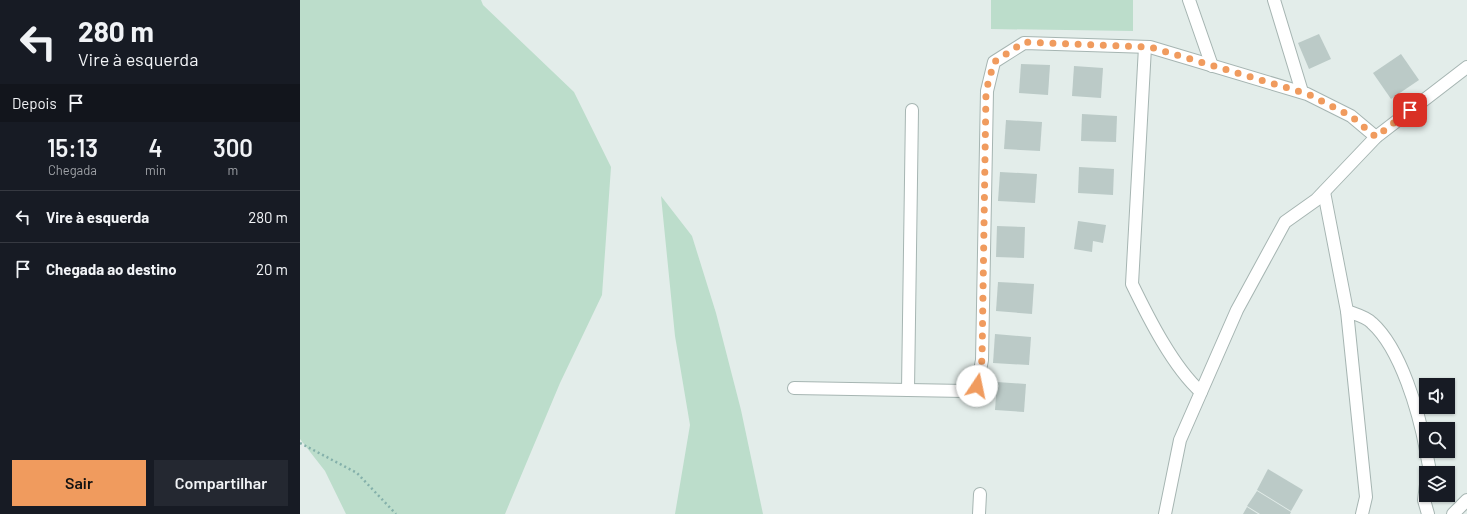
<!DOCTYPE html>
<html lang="pt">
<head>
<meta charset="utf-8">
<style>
  body { margin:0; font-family:Barlow,sans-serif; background:#242831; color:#f1f3f6; height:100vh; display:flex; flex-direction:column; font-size:15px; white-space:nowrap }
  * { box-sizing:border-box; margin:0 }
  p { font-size:13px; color:#9ea1a6 }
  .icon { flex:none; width:22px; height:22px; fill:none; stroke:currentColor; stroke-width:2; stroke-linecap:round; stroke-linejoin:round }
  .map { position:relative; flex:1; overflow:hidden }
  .sheet { display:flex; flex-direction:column; background:#171b24; width:300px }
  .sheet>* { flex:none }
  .top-card { background:#171b24; color:#f1f3f6; overflow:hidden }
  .buttons { position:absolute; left:1119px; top:378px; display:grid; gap:8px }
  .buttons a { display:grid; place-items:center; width:36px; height:36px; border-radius:0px; background:#171b24; box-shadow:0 1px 3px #0004; font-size:20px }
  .pin { position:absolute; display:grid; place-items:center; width:34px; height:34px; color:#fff; margin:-17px; border-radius:8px; box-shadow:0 2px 6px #0006 }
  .me { position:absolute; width:44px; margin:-22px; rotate:11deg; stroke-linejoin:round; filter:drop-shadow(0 0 3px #0008) }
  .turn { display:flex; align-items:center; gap:14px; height:84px; padding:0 12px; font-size:18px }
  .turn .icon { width:52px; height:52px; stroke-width:2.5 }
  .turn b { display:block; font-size:28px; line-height:34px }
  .then { display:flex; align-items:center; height:38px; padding:0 12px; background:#0003; gap:8px; font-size:15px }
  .eta { display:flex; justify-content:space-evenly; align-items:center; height:68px; text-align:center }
  .eta b { font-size:24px; font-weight:600; line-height:28px }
  .primary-button { display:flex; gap:8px; margin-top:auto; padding:8px 12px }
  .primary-button a { flex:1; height:46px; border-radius:0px; background:#f09b5e; color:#111; font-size:16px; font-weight:600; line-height:46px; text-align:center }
  .primary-button a+a { background:#242831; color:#f1f3f6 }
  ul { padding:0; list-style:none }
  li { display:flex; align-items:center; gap:12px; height:52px; padding:0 12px; border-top:1px solid #363941 }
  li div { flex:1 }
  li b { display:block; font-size:15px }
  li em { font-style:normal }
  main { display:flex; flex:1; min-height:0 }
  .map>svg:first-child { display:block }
  .green { fill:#bcddcb }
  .building { fill:#bbcac7 }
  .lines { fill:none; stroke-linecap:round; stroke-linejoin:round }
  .minor-casing { stroke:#a6b5b2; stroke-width:14 }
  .path { stroke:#84b0aa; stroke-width:2.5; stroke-dasharray:2 3; stroke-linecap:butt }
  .minor { stroke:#fff; stroke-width:12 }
  .route { stroke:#f09b5e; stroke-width:7; stroke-dasharray:0 12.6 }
</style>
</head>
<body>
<main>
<section class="sheet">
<div class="top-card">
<div class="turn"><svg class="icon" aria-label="left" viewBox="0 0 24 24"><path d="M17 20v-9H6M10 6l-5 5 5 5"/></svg><div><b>280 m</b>Vire à esquerda</div></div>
<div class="then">Depois<svg class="icon" aria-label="arrive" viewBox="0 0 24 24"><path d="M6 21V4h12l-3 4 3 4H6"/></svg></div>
</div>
<div class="eta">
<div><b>15:13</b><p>Chegada</p></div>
<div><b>4</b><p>min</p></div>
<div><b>300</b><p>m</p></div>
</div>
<ul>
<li><svg class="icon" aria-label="left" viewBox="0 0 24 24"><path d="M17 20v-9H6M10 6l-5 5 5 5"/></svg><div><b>Vire à esquerda</b></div><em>280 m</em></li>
<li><svg class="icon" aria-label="arrive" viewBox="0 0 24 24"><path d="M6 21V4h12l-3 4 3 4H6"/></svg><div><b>Chegada ao destino</b></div><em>20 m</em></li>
</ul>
<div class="primary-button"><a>Sair</a><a>Compartilhar</a></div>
</section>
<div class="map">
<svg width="1167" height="514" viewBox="0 0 1167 514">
  <rect width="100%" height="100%" fill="#e3edea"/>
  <g class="green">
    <polygon points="0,0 181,0 183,5 274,92 311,167 302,295 260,383 205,514 46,514 25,471 0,439"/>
    <polygon points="691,0 833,0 833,31 691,29"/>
    <polygon points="361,196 392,236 416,313 441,410 463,514 375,514 390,425 375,336"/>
  </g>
  <g class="building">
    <polygon points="1019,34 1031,59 1009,69 998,43"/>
    <polygon points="1101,54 1119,80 1091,99 1073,73"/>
    <polygon points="721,64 750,65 748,95 719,93"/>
    <polygon points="774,66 803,68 801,98 772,96"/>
    <polygon points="782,114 817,116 816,142 781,141"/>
    <polygon points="706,120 742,122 740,151 704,149"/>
    <polygon points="779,167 814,169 813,195 778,193"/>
    <polygon points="700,172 737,174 735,203 698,201"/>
    <polygon points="778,221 806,225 803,243 793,241 792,252 774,249"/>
    <polygon points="697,226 725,227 724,258 696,257"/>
    <polygon points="698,282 734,284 732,314 696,311"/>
    <polygon points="695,334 731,337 729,365 693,363"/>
    <polygon points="697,382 726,384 724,412 695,410"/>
    <polygon points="968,469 1003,490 991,511 957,490"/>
    <polygon points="957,491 991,512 990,514 960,514 947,506"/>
    <polygon points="947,507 958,514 943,514"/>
  </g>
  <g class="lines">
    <g class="minor-casing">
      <g id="minor">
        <polyline points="889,0 912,66"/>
        <polyline points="974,0 1002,92"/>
        <path d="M 845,47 L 832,284 C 848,317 873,367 901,392"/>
        <polyline points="1024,192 1047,311 1066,497 1062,514"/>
        <path d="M 1047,311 C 1055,314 1067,317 1072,323 C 1101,349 1119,413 1126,450"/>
        <polyline points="494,388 665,391 677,386 682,360 687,91 694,62 724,43 850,47 1007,94 1051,116 1076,137"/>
        <polyline points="608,390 612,110"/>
        <polyline points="1126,451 1129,466 1128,473"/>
        <polyline points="1126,485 1124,500 1128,514"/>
        <polyline points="679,514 680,494"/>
        <polyline points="865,514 880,440 937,310 985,222 1016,200 1076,137 1167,67"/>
        <polyline points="1153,514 1167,500"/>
      </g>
    </g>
    <polyline class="path" points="0,443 57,473 96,514"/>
    <use href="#minor" class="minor"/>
  </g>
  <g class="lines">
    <polyline class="route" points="677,386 682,360 686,91 694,62 724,42 850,47 1008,94 1051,116 1076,137 1110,110"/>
  </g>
</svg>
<div class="buttons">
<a><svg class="icon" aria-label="sound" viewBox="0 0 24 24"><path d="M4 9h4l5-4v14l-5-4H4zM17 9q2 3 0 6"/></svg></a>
<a><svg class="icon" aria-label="search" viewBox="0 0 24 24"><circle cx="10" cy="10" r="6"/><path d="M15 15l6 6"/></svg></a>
<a><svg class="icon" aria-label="layers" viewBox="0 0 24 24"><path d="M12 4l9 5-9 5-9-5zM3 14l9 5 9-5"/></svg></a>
</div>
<div class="pin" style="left:1110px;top:110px;background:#d93025"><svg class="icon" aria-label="arrive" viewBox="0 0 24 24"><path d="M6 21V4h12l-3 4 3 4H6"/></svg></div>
<svg class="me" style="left:677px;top:386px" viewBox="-20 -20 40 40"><circle r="19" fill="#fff"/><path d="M0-13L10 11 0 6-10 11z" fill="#f09b5e"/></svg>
</div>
</main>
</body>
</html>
